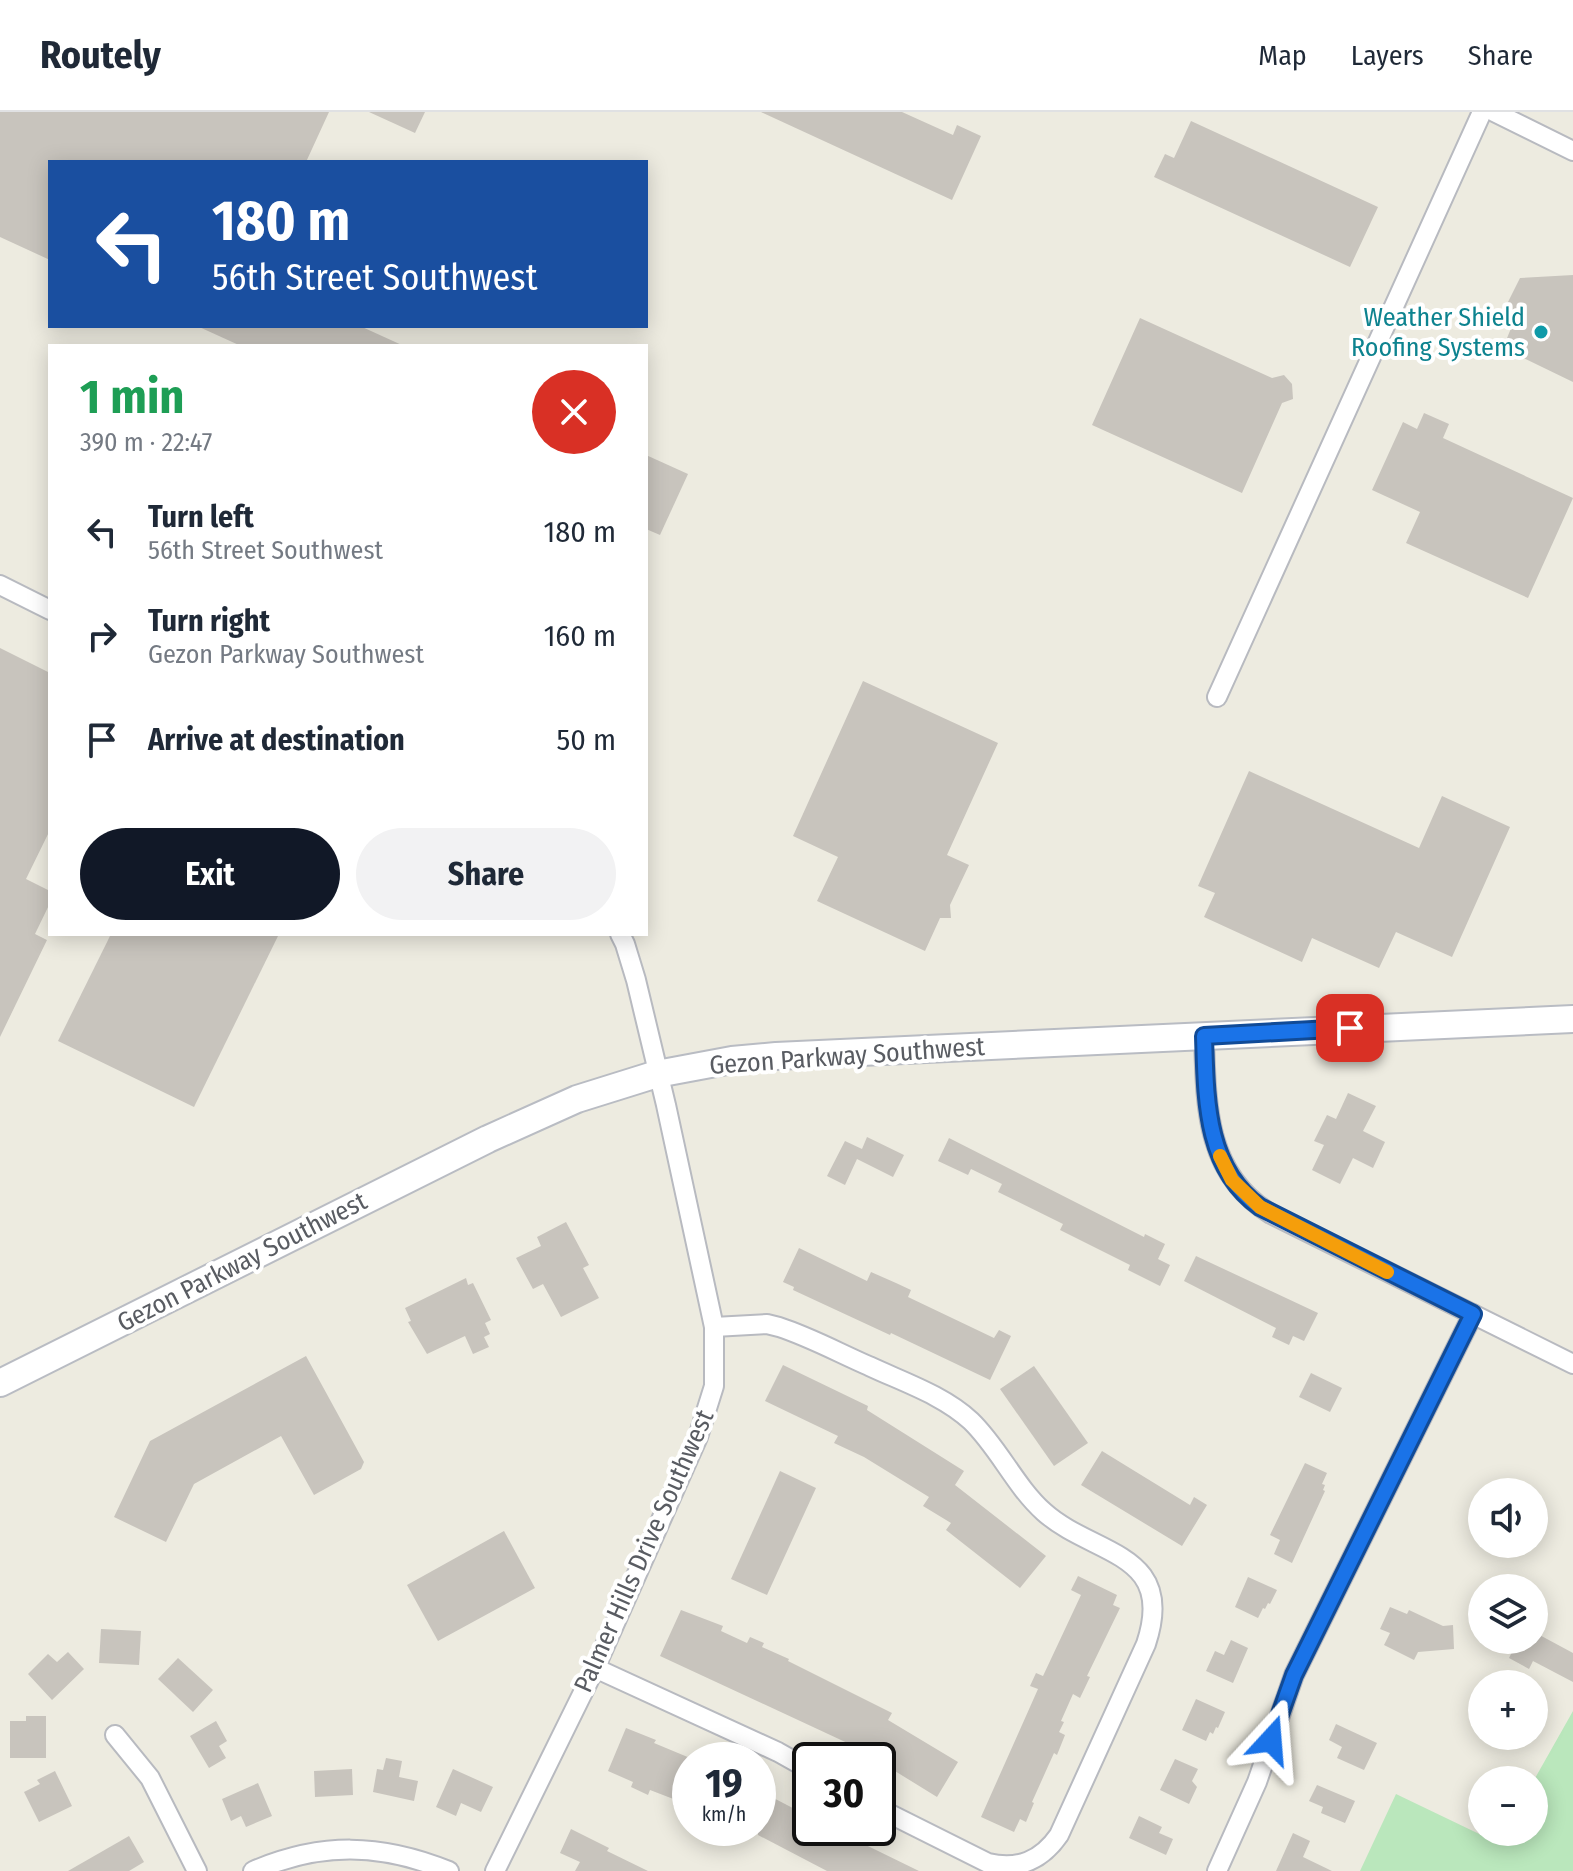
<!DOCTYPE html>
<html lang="en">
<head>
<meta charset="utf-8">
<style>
  body { margin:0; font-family:"Fira Sans Condensed",sans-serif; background:#f2f2f3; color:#1f2937; height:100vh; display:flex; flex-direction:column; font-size:30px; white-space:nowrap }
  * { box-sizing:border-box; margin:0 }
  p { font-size:26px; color:#747a83 }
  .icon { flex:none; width:44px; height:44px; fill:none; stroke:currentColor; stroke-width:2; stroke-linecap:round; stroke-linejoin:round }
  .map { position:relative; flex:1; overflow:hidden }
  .drawer { position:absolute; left:48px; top:232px; width:600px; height:592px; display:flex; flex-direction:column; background:#fff; border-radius:0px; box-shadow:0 4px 20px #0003 }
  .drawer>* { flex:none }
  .top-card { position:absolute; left:48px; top:48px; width:600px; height:168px; border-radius:0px; box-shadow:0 4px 20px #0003; background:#1a4fa0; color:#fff; overflow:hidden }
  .tools { position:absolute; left:1468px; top:1366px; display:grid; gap:16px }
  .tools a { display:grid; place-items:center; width:80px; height:80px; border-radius:50%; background:#fff; box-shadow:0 4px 20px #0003; font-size:40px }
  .speed { position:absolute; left:672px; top:1630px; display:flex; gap:16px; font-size:40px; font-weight:700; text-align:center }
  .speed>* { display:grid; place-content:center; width:104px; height:104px; border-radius:50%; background:#fff; box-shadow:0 4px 20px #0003; line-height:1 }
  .speed small { font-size:20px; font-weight:400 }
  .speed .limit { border:4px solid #111; border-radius:12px; background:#fff; color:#111 }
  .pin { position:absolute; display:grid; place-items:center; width:68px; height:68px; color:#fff; margin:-34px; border-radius:16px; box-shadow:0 4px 12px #0006 }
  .me { position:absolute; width:88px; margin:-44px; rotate:19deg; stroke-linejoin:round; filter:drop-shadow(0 0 6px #0008) }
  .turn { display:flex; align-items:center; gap:28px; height:168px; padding:0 32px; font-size:36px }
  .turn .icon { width:104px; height:104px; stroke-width:2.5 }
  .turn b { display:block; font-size:56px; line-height:68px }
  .round { display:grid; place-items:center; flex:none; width:84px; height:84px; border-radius:42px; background:#f2f2f3 }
  .overview { display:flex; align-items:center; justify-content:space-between; height:136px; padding:0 32px }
  h1 { font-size:48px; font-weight:700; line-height:60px; color:#1e9e55 }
  .primary-button { display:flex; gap:16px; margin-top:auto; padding:16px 32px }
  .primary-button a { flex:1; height:92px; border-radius:48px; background:#111827; color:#fff; font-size:32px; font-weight:700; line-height:92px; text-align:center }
  .primary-button a+a { background:#f2f2f3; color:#1f2937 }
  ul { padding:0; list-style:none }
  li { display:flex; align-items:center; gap:24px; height:104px; padding:0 32px }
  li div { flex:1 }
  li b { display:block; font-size:30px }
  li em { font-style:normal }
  header { display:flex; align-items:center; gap:48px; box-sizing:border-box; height:112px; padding:0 40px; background:#fff; border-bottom:2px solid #e0e1e3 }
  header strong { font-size:38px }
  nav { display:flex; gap:44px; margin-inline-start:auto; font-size:28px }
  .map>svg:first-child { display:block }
  .green { fill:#bae7bc }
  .building { fill:#c8c4bd }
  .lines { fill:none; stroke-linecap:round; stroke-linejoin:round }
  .street-casing { stroke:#b8bac0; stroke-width:22 }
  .secondary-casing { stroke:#b9bcc3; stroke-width:30 }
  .street { stroke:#fff; stroke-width:18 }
  .secondary { stroke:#fff; stroke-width:26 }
  .route-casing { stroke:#114b97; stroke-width:20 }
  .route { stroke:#1a73e8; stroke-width:14 }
  .slow { stroke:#f59e0b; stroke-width:14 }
  .culture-dot { fill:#0f9aa8; stroke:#fff; stroke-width:3 }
  .labels { text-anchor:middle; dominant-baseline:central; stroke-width:8; stroke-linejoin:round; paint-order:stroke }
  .culture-label { font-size:26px; fill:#0d838f; stroke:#fff; text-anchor:end }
  .street-label { font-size:26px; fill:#595c62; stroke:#fff }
</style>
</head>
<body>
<header>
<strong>Routely</strong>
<nav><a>Map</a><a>Layers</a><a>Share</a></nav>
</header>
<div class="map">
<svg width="1573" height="1759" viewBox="0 0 1573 1759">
  <rect width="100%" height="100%" fill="#edebe0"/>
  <polygon class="green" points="1573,1599 1573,1759 1360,1759 1396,1682 1498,1731 1505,1720 1534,1720 1534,1668"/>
  <g class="building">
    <polygon points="0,0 329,0 306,50 50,50 50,148 0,125"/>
    <polygon points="369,0 425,0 415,21"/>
    <polygon points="761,0 902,0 953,23 957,13 981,24 952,88"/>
    <polygon points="1191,9 1378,95 1350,155 1154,65 1165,42 1174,46"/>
    <polygon points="1573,163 1573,270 1503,236 1516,204 1503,200 1520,166"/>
    <polygon points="1140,206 1272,266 1284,263 1292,272 1293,287 1282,291 1242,381 1092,313"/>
    <polygon points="197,214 360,214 404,234 241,234"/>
    <polygon points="1424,301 1449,312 1443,326 1573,386 1528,486 1406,431 1420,400 1372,378 1403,310 1417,317"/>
    <polygon points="646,343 688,362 660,423 646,417"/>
    <polygon points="0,536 50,561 50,718 26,767 50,779 50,791 35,822 47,828 0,925"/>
    <polygon points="863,569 998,631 947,743 969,753 950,793 951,806 940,806 925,839 817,789 838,745 793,724"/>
    <polygon points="1249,659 1419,736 1442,684 1510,715 1452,845 1396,820 1379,856 1312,826 1302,850 1204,805 1215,781 1198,774"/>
    <polygon points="111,822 279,822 194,995 58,929"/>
    <polygon points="1348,981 1376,994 1363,1019 1385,1030 1373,1056 1353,1046 1340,1072 1312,1058 1324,1033 1314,1029 1327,1003 1336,1007"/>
    <polygon points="867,1025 904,1043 893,1065 857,1047 845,1073 827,1064 845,1029 862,1037"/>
    <polygon points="949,1026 1144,1125 1145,1122 1165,1132 1158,1147 1170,1153 1160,1174 1128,1158 1130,1153 1060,1118 1063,1112 998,1080 1002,1072 971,1057 968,1063 938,1049"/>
    <polygon points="566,1110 589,1153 583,1156 599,1186 561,1205 543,1172 533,1177 516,1146 541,1134 537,1125"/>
    <polygon points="799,1136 867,1169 871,1160 896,1171 911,1178 908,1185 994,1226 999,1218 1011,1224 990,1268 891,1221 890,1223 793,1178 794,1175 783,1170"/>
    <polygon points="1196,1144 1318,1201 1304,1229 1293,1224 1289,1233 1272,1225 1276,1216 1184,1169"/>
    <polygon points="466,1166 468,1173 473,1171 491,1208 485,1211 490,1222 484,1225 489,1235 473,1242 465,1224 427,1242 408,1210 411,1209 405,1196"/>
    <polygon points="306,1244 364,1350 361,1357 314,1383 281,1324 194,1372 166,1430 114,1405 150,1329"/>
    <polygon points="783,1253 868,1294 867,1298 964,1359 955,1373 1046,1444 1020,1476 946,1418 951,1411 923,1394 929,1385 864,1345 834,1331 838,1324 765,1289"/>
    <polygon points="1034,1254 1088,1331 1054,1354 1000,1277"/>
    <polygon points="1311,1261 1342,1276 1330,1300 1299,1285"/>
    <polygon points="1102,1339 1190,1393 1194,1385 1207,1393 1182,1434 1081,1373"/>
    <polygon points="1305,1351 1327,1361 1322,1372 1325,1373 1323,1378 1325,1379 1292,1451 1274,1442 1280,1428 1270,1423"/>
    <polygon points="780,1359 816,1376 767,1483 731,1467"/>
    <polygon points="504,1419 535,1476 438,1529 407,1473"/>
    <polygon points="1078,1464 1117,1483 1113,1493 1120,1496 1087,1564 1090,1565 1080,1586 1073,1582 1061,1609 1064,1610 1059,1620 1065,1623 1057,1643 1054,1641 1032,1690 1034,1691 1026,1710 1020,1707 1014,1720 981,1705 1038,1577 1030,1574 1036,1561 1043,1564 1081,1483 1071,1478"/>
    <polygon points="1248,1465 1277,1478 1270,1492 1268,1491 1265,1497 1263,1496 1258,1506 1235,1495"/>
    <polygon points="1390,1495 1407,1502 1409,1498 1443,1514 1453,1513 1454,1537 1418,1540 1414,1548 1384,1533 1390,1521 1380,1517"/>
    <polygon points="681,1498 723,1514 721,1519 747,1531 750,1525 764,1531 762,1535 789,1547 788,1549 892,1601 888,1608 958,1650 937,1685 856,1635 660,1544"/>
    <polygon points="101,1517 141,1519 139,1553 99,1551"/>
    <polygon points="1534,1520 1573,1541 1573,1570 1533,1549 1529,1557 1509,1546 1518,1528 1534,1528"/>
    <polygon points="1231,1528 1248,1536 1233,1571 1206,1559 1215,1539 1224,1543"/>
    <polygon points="68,1540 84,1557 52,1588 28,1562 48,1542 57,1550"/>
    <polygon points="178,1546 213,1578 193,1600 158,1567"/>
    <polygon points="1196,1587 1225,1600 1218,1616 1216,1615 1213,1622 1210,1620 1206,1629 1182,1618"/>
    <polygon points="26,1604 46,1604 46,1646 10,1646 10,1609 26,1609"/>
    <polygon points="216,1609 227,1629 219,1634 226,1646 209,1656 190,1624"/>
    <polygon points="1336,1612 1377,1631 1364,1658 1337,1646 1342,1635 1329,1628"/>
    <polygon points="626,1616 656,1628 654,1631 690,1646 690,1694 687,1700 673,1694 676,1688 650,1678 648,1683 631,1675 633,1670 608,1659"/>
    <polygon points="386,1646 402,1649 399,1665 418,1669 414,1689 373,1680 377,1657 383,1658"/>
    <polygon points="1175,1647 1198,1657 1192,1669 1197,1675 1189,1692 1160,1678"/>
    <polygon points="352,1657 353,1683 315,1685 314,1659"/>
    <polygon points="453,1657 493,1675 481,1700 461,1691 456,1704 436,1695"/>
    <polygon points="55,1659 72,1694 39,1710 24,1680 40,1672 37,1668"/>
    <polygon points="258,1671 272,1704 246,1715 241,1704 231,1709 222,1687"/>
    <polygon points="1317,1673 1355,1689 1345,1711 1321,1701 1323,1695 1309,1689"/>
    <polygon points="758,1678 810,1705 810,1716 831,1716 919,1759 827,1759 758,1723"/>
    <polygon points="1139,1704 1162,1715 1159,1721 1173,1727 1166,1743 1129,1726"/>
    <polygon points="571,1717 609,1736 607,1739 648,1759 575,1759 580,1750 560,1741"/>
    <polygon points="1293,1721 1310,1729 1303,1745 1332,1759 1276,1759"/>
    <polygon points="129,1724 144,1750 129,1759 68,1759"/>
  </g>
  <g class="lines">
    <g class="street-casing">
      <g id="street">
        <polyline points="1494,0 1573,39"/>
        <polyline points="0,473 50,498"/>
        <polyline points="1217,585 1482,0"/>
        <path d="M 1204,924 C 1206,993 1205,1062 1271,1102 L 1573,1252"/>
        <path d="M 714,1215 L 767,1212 L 779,1215 C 810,1225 839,1241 869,1254 C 903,1270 943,1283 971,1309 C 999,1336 1015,1374 1044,1400 C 1093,1444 1177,1439 1146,1532 L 1059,1723 C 1041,1749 1018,1758 988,1751 L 878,1696"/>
        <polyline points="595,1556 778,1640 810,1658"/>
        <polyline points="115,1623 150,1666 197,1759"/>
        <path d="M 253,1759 C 321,1730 380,1731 449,1759"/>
        <polyline points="495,1759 595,1556 698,1325 714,1274 714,1215 666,993 636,868 625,832 620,822"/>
        <polyline points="1217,1759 1257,1670 1294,1563 1473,1202"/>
      </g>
    </g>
    <g class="secondary-casing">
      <polyline id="secondary" points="0,1271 488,1027 577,987 657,962 732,948 776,944 1573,907"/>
    </g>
    <use href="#street" class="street"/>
    <use href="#secondary" class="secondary"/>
  </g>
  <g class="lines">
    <g class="route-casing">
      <path id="route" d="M 1271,1628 L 1294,1563 L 1473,1202 L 1260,1095 C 1205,1056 1206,986 1204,924 L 1350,916"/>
    </g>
    <use href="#route" class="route"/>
    <polyline class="slow" points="1220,1044 1232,1068 1260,1095 1387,1160"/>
  </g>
  <circle class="culture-dot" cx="1541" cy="220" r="8"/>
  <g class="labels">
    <g class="culture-label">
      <text x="1525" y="205">Weather Shield<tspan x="1525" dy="30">Roofing Systems</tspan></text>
    </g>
    <g class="street-label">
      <text transform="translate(847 944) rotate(-4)">Gezon Parkway Southwest</text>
      <text transform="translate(242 1150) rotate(-27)">Gezon Parkway Southwest</text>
      <text transform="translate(644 1439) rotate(-66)">Palmer Hills Drive Southwest</text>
    </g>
  </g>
</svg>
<div class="tools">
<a><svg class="icon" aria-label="sound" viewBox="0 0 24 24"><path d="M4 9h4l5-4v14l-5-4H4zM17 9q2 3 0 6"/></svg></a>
<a><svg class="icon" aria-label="layers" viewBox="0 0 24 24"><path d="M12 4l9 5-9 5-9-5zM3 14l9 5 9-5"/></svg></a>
<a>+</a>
<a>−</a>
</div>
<div class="speed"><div>19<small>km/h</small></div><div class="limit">30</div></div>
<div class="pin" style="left:1350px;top:916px;background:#d93025"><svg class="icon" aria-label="arrive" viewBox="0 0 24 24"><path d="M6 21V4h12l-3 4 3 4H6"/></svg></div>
<svg class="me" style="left:1271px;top:1628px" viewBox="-20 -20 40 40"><path d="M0-17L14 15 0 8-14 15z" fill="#1a73e8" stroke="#fff" stroke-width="4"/></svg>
<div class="top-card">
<div class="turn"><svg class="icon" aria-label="left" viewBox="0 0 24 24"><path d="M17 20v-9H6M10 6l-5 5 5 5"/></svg><div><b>180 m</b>56th Street Southwest</div></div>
</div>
<section class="drawer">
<div class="overview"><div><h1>1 min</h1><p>390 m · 22:47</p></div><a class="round" style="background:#d93025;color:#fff"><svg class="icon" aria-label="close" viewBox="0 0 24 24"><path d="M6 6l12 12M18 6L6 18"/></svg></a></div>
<ul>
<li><svg class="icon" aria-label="left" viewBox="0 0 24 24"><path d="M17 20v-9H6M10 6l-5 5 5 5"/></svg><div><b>Turn left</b><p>56th Street Southwest</p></div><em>180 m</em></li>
<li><svg class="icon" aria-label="right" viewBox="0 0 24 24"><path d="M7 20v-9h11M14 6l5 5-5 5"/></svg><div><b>Turn right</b><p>Gezon Parkway Southwest</p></div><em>160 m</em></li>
<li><svg class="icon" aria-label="arrive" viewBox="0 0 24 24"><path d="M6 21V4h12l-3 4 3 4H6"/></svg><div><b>Arrive at destination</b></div><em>50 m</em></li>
</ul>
<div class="primary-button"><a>Exit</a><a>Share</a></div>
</section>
</div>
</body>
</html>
